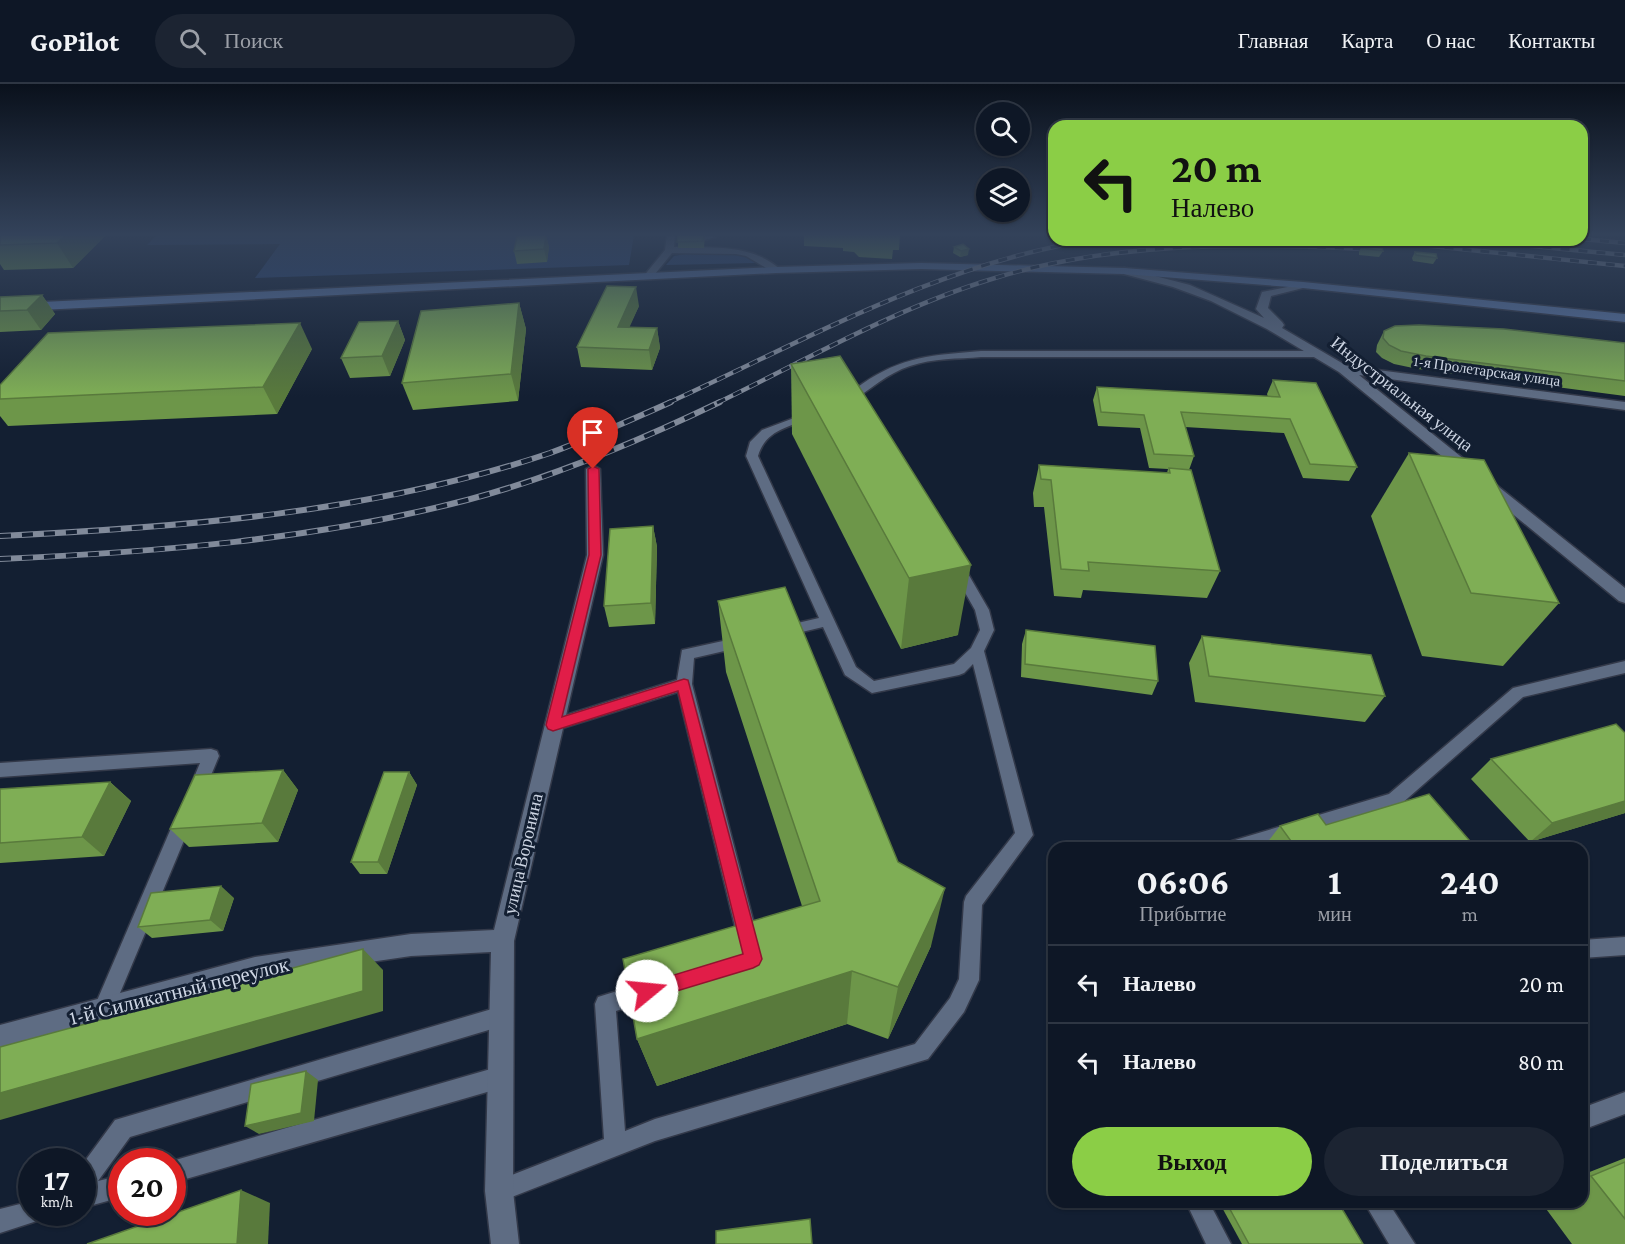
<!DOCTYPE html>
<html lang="ru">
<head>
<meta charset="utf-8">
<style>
  body { margin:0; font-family:"Crimson Pro",serif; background:#1c2432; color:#f1f3f6; height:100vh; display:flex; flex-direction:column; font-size:22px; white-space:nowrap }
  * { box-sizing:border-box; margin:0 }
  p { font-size:20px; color:#9b9fa7 }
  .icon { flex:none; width:33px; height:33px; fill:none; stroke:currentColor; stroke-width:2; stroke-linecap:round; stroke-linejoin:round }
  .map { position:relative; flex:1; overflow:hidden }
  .sheet { position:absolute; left:1048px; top:758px; width:540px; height:366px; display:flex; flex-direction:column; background:#0e1726; border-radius:18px; box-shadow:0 2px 4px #0004,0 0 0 2px #2e3643 }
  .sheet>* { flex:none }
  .top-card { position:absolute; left:1048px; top:36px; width:540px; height:126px; border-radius:18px; box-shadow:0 2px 4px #0004,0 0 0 2px #2e3643; background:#8bce46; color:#111; overflow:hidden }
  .fabs { position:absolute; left:976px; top:18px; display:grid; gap:12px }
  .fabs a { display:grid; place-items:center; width:54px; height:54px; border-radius:50%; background:#0e1726; box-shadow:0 2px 4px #0004,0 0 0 2px #2e3643; font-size:30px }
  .speed { position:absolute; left:18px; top:1064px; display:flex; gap:12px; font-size:30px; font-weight:700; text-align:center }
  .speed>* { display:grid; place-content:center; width:78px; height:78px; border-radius:50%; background:#0e1726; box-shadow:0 2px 4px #0004,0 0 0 2px #2e3643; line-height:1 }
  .speed small { font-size:15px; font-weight:400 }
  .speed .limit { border:9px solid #d22; background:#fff; color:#111 }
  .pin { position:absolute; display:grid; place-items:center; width:51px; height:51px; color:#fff; margin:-62px -26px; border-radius:50% 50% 50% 0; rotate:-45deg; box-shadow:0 0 6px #0007 }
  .pin .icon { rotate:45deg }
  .me { position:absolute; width:66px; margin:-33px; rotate:73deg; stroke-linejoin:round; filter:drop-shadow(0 0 4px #0008) }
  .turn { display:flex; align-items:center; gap:21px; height:126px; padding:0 24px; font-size:27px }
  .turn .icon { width:78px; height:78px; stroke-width:2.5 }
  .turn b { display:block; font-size:42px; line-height:51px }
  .eta { display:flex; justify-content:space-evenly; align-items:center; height:102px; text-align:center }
  .eta b { font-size:36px; font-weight:700; line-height:42px }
  .cta { display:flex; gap:12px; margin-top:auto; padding:12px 24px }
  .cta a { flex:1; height:69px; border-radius:36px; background:#8bce46; color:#111; font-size:24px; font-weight:700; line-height:69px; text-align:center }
  .cta a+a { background:#1c2432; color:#f1f3f6 }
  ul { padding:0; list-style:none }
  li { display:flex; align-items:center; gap:18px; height:78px; padding:0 24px; border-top:2px solid #2e3643 }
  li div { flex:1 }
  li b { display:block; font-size:22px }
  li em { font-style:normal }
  header { display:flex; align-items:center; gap:36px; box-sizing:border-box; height:84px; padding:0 30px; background:#0e1726; border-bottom:2px solid #2e3643 }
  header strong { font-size:28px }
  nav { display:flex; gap:33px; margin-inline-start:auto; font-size:21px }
  .search { width:420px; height:54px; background:#1c2432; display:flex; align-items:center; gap:15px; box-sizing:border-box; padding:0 21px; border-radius:33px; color:#9b9fa7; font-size:22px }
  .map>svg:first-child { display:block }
  .green { fill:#2a4574 }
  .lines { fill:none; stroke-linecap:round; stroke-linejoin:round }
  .lane-casing { stroke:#333949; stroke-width:3 }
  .street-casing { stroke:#333949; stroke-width:3 }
  .secondary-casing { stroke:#333949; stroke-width:3 }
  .lane { fill:#5e6c83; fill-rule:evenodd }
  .street { fill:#5e6c83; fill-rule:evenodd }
  .secondary { fill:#5b76a4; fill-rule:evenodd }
  .rail-far1-casing { stroke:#818a9a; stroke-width:4.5 }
  .rail-casing { stroke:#818a9a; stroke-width:6 }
  .rail-far1 { stroke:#131f32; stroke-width:3; stroke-dasharray:9; stroke-linecap:butt }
  .rail { stroke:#131f32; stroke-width:4; stroke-dasharray:11; stroke-linecap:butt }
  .wall { fill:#6d9649 }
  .shaded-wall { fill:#597a3c }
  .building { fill:#7fae55; stroke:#597a3c; stroke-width:1.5 }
  .route { fill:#e11d48; stroke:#92132f; stroke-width:1.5 }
  .labels { text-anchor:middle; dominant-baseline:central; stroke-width:6; stroke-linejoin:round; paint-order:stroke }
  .far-street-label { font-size:15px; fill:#cdd5e3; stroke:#131f32 }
  .street-label { font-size:18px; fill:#cdd5e3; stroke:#131f32 }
  .near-street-label { font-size:21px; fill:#cdd5e3; stroke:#131f32 }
</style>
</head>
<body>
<header>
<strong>GoPilot</strong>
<div class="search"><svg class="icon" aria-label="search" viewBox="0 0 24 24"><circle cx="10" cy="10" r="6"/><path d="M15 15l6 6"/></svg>Поиск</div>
<nav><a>Главная</a><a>Карта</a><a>О нас</a><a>Контакты</a></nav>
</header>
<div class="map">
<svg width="1625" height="1160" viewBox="0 0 1625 1160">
  <rect width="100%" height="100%" fill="#131f32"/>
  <g class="green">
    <polygon points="157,151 634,151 629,181 255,194 280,160 147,161"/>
    <path d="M 697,168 C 717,168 739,167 756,179 L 666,181 L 674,172 Z"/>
  </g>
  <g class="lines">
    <g class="lane-casing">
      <g id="lane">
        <path d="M 667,151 L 675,151 L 674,163 C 711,164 751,159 781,186 L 773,188 L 746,172 L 736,170 L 672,169 L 651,195 L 645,195 L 643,193 L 665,166 Z"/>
        <polygon points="702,151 716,153 704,156 700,153"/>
        <path d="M 981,267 L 1320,267 L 1325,270 L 1320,273 L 981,273 C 958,275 933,274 910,282 C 888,289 869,306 850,319 L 846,320 L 840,317 C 846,310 855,305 862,300 C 902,272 934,271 981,267 Z"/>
        <path d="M 810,328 L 814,329 L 814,333 C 790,343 766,345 758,372 L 856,583 L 874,597 L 954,580 L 971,564 L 980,546 L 975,526 L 951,484 L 953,481 L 963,481 L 989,526 L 994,546 L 984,567 L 1033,751 L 982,821 L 979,896 L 964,928 L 928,975 L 655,1057 L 499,1118 L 491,1115 L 488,1107 L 491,1099 L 604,1055 L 595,920 L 598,913 L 649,897 L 656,900 L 659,907 L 656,914 L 616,927 L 625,1047 L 655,1035 L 915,960 L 950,914 L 959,895 L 964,818 L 966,812 L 1015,749 L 973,580 L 964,589 L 959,591 L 872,609 L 845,591 L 823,543 L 781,553 L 776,552 L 774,548 L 776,544 L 819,534 L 746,372 L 750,358 L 762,346 Z"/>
        <polygon points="741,553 746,554 748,558 746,562 694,574 692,600 759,859 756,865 749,868 742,865 739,859 678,608 553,647 547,645 545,641 547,637 677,596 682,566"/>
        <polygon points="1625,577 1625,589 1523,613 1400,721 1261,764 1226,764 1229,758 1235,756 1389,710 1513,604"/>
        <polygon points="211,665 217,667 219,672 202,713 196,715 190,713 188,708 200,679 0,693 0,679"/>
        <polygon points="184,728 190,730 193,735 110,933 103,936 96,933 93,926 175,735 178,730"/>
        <polygon points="1625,853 1625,871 1582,874 1582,856"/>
        <polygon points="502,922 509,925 512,932 509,939 502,942 130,1053 98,1097 122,1091 122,1113 82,1124 82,1081 115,1036"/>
        <polygon points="501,982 508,986 512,993 508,1000 501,1004 172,1099 172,1077"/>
        <polygon points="1625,1008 1625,1030 1582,1046 1582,1024"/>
        <polygon points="32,1117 32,1128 43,1128 40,1136 0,1149 0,1125"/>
        <polygon points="1186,1118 1209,1118 1231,1160 1206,1160"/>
        <polygon points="1364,1118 1388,1118 1415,1160 1389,1160"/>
      </g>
    </g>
    <g class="street-casing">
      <g id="street">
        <polygon points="1124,184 1190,201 1264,234 1256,225 1262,208 1307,199 1307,203 1271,212 1268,224 1282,238 1284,241 1282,244 1347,282 1625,318 1625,326 1359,291 1625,504 1625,519 1619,517 1339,288 1267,245 1211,217 1173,203 1120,189 1118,187"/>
        <polygon points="593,381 600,385 603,471 514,857 513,1107 519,1160 491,1160 485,1107 491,868 411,872 255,895 0,965 0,941 255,873 411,850 494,846 587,471 586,385"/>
      </g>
    </g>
    <g class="secondary-casing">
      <polygon id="secondary" points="921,179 1124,184 1303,198 1625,230 1625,238 1303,204 1124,190 921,185 776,189 0,228 0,220 776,183"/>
    </g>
    <use href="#lane" class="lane"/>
    <use href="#street" class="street"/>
    <use href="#secondary" class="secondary"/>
    <g class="rail-far1-casing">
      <g id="rail-far1">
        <polyline points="1582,155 1625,159"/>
        <polyline points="1373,156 1625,182"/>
        <polyline points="1471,156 1625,171"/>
        <path d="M 668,319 C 806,256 940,179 1092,156"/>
        <path d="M 717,319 C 808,275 898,223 995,194 C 1113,158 1240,159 1362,165"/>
      </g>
    </g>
    <g class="rail-casing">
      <g id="rail">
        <path d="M 0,452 C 185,443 373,429 550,369 C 591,354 631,336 671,318"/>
        <path d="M 0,475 C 157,468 314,456 467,416 C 554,393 639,357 720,318"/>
      </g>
    </g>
    <use href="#rail-far1" class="rail-far1"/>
    <use href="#rail" class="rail"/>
  </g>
  <g class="wall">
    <polygon points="0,151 106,151 73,184 4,186 0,180"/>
    <polygon points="546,151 549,163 547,178 517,180 514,167"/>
    <polygon points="678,151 705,151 704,164 678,164"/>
    <polygon points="804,151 900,151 899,166 893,166 892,175 859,173 854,168 843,167 843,164 804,162"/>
    <polygon points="1362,161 1383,167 1379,173 1359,171 1359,168"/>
    <polygon points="954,163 968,171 960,173 953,169"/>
    <polygon points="1415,168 1437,174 1433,180 1413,177 1412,174"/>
    <polygon points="42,211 55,230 41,246 0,248 0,213"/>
    <polygon points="519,219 526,245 518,317 413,326 402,299"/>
    <polygon points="639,222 629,243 657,244 660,264 652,286 581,283 577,263"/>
    <polygon points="398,237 405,256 390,292 350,294 341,274"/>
    <polygon points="1384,247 1625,259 1625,312 1418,285 1394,280 1382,274 1376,268 1377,261"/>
    <polygon points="312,265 277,330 8,342 0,332 0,301"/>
    <polygon points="791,280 958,551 901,565 792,350"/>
    <polygon points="1273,296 1357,383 1349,397 1303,394 1284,349 1185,343 1194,372 1189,386 1220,487 1207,514 1083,506 1081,514 1054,512 1044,423 1034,423 1033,409 1039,381 1167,389 1168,385 1149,384 1140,344 1098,342 1093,316 1097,303 1268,313 1267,310"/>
    <polygon points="1409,369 1559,519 1503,582 1422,572 1371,432"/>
    <polygon points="653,442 657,463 655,540 609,543 604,522"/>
    <polygon points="718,517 931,862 888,955 847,940 657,1002 637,955 802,822 726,588"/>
    <polygon points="1026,546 1158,597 1152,611 1021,593 1022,560"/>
    <polygon points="1202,552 1385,612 1365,638 1195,618 1189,579"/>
    <polygon points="1491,675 1625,729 1530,758 1471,695"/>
    <polygon points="283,686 298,706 278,758 189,763 170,745"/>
    <polygon points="409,688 417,701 387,790 360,790 351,778"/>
    <polygon points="110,698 131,717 104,772 0,779 0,705"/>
    <polygon points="1326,741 1476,764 1263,764 1280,742"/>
    <polygon points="234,814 223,847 152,854 138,843"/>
    <polygon points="1625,1074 1625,1160 1572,1160 1541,1118 1582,1118 1582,1091"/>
    <polygon points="1219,1118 1338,1118 1363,1160 1242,1160"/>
  </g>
  <g class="shaded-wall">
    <polygon points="66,151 106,151 73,184 57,159"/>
    <polygon points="546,151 549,163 547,178 544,165"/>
    <polygon points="969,165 968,171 960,173 961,167"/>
    <polygon points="636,203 639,222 621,262 618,243"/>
    <polygon points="42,211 55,230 41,246 27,226"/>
    <polygon points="519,219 526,245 518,317 511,290"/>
    <polygon points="398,237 405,256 390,292 382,272"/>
    <polygon points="300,239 312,265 277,330 263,303"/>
    <polygon points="657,244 660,264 652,286 649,266"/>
    <polygon points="653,442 657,463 655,540 651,519"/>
    <polygon points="971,481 958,551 901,565 909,494"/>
    <polygon points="283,686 298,706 278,758 262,739"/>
    <polygon points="409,688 417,701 387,790 378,778"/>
    <polygon points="110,698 131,717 104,772 82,753"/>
    <polygon points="1625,717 1625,729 1530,758 1552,739"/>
    <polygon points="221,802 234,814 223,847 210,836"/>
    <polygon points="945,804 931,862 888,955 898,903"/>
    <polygon points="363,865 383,886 383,927 0,1036 0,1009"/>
    <polygon points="852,887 847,940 657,1002 637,955"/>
    <polygon points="306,987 318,996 314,1037 259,1050 245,1042"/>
    <polygon points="241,1106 270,1119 268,1160 237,1160"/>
  </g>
  <g class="building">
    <polygon points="0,151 66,151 57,159 0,161"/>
    <polygon points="536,151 546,151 544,165 514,167 517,152"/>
    <polygon points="678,151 704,151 703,157 677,158"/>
    <polygon points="963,160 969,165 961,167 954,163"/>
    <polygon points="1362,161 1382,164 1383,167 1362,164"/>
    <polygon points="1415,168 1436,170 1437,174 1416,171"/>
    <polygon points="607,202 636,203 618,243 657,244 649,266 577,263"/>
    <polygon points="42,211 27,226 0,227 0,213"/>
    <polygon points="519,219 511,290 402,299 421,227"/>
    <polygon points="398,237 382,272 341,274 359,238"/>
    <polygon points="300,239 263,303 0,315 0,301 48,249"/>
    <polygon points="1419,241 1504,245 1625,259 1625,297 1426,272 1401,267 1389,261 1383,254 1384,247 1395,242"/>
    <polygon points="840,272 971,481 909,494 791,280"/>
    <polygon points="1273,296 1316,299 1357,383 1310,380 1290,335 1181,328 1194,372 1154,370 1144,331 1101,328 1097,303 1280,313"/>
    <polygon points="1409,369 1484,376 1559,519 1471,509"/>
    <polygon points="1039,381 1170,389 1169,384 1191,386 1220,487 1088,478 1089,487 1061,485 1051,396 1041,395"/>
    <polygon points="653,442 651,519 604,522 610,445"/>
    <polygon points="785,503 898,778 945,804 898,903 852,887 637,955 623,875 820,817 718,517"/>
    <polygon points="1026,546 1155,562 1158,597 1025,580"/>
    <polygon points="1202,552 1371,571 1385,612 1209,592"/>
    <polygon points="1616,640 1625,649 1625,717 1552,739 1491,675"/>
    <polygon points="283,686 262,739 170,745 195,691"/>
    <polygon points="384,688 409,688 378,778 351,778"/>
    <polygon points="110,698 82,753 0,759 0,705"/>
    <polygon points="1429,710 1476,764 1296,764 1280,742 1318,730 1326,741"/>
    <polygon points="221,802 210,836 138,843 151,809"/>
    <polygon points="363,865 363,907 0,1009 0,963"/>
    <polygon points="306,987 301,1029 245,1042 251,1000"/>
    <polygon points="1625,1078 1625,1135 1591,1092"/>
    <polygon points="241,1106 237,1160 87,1160"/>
    <polygon points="1226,1118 1338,1118 1363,1160 1249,1160"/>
    <polygon points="810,1135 812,1160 716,1160 716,1147"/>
  </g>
  <linearGradient id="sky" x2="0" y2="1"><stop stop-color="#0a111c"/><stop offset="0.48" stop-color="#33425a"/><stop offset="1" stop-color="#33425a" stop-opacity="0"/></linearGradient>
  <rect width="1625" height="313" fill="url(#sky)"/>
  <polygon class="route" points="593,382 599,385 601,471 562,633 684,595 688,596 762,875 759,881 753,884 647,916 641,913 638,907 641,901 743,870 678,607 553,647 548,645 546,641 589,471 588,385"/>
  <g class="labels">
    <g class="far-street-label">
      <text transform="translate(1487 287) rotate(8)">1-я Пролетарская улица</text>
    </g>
    <g class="street-label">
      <text transform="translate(1402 310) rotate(38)">Индустриальная улица</text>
      <text transform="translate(523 770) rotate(-77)">улица Воронина</text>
    </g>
    <g class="near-street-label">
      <text transform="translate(179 907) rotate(-14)">1-й Силикатный переулок</text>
    </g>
  </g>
</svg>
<div class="fabs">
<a><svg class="icon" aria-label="search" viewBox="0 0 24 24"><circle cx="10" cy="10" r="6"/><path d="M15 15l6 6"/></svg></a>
<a><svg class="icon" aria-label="layers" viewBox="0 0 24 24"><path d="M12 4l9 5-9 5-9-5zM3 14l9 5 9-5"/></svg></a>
</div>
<div class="speed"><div>17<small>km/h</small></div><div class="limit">20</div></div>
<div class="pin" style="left:593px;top:385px;background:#d93025"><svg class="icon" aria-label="arrive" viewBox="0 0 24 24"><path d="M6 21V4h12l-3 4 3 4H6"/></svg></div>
<svg class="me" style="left:647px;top:907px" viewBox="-20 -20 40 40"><circle r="19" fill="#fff"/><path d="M0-13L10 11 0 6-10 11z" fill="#e11d48"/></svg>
<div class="top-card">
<div class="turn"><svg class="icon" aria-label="left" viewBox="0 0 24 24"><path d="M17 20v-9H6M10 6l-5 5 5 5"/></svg><div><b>20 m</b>Налево</div></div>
</div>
<section class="sheet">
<div class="eta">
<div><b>06:06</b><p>Прибытие</p></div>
<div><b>1</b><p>мин</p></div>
<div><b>240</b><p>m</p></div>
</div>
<ul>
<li><svg class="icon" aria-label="left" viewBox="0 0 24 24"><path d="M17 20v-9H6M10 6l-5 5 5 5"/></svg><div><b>Налево</b></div><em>20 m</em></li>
<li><svg class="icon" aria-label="left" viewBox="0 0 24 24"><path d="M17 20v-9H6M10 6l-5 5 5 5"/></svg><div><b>Налево</b></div><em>80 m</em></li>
</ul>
<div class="cta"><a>Выход</a><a>Поделиться</a></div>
</section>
</div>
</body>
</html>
